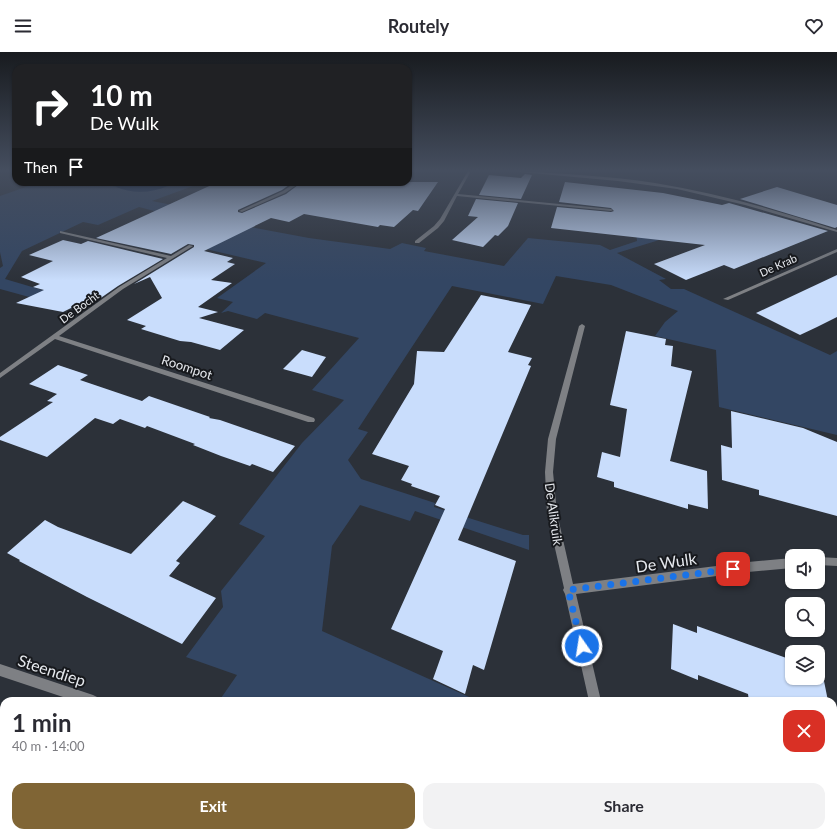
<!DOCTYPE html>
<html lang="en">
<head>
<meta charset="utf-8">
<style>
  body { margin:0; font-family:Lato,sans-serif; background:#f2f2f3; color:#2b2b33; height:100vh; display:flex; flex-direction:column; font-size:15px; white-space:nowrap }
  * { box-sizing:border-box; margin:0 }
  p { font-size:13px; color:#7c7c81 }
  .icon { flex:none; width:22px; height:22px; fill:none; stroke:currentColor; stroke-width:2; stroke-linecap:round; stroke-linejoin:round }
  .map { position:relative; flex:1; overflow:hidden }
  .sheet { position:absolute; left:0px; top:645px; width:837px; height:140px; display:flex; flex-direction:column; background:#fff; border-radius:12px 12px 0 0; box-shadow:0 1px 3px #0004 }
  .sheet>* { flex:none }
  .hud { position:absolute; left:12px; top:12px; width:400px; height:122px; border-radius:12px; box-shadow:0 1px 3px #0004; background:#202124; color:#fff; overflow:hidden }
  .buttons { position:absolute; left:785px; top:497px; display:grid; gap:8px }
  .buttons a { display:grid; place-items:center; width:40px; height:40px; border-radius:8px; background:#fff; box-shadow:0 1px 3px #0004; font-size:20px }
  .pin { position:absolute; display:grid; place-items:center; width:34px; height:34px; color:#fff; margin:-17px; border-radius:8px; box-shadow:0 2px 6px #0006 }
  .me { position:absolute; width:44px; margin:-22px; rotate:347deg; stroke-linejoin:round; filter:drop-shadow(0 0 3px #0008) }
  .turn { display:flex; align-items:center; gap:14px; height:84px; padding:0 12px; font-size:18px }
  .turn .icon { width:52px; height:52px; stroke-width:2.5 }
  .turn b { display:block; font-size:28px; line-height:34px }
  .then { display:flex; align-items:center; height:38px; padding:0 12px; background:#0003; gap:8px; font-size:15px }
  .round { display:grid; place-items:center; flex:none; width:42px; height:42px; border-radius:12px; background:#f2f2f3 }
  .head { display:flex; align-items:center; justify-content:space-between; height:68px; padding:0 12px }
  h1 { font-size:24px; font-weight:700; line-height:30px }
  .cta { display:flex; gap:8px; margin-top:auto; padding:8px 12px }
  .cta a { flex:1; height:46px; border-radius:12px; background:#806535; color:#fff; font-size:16px; font-weight:700; line-height:46px; text-align:center }
  .cta a+a { background:#f2f2f3; color:#2b2b33 }
  header { display:flex; justify-content:space-between; align-items:center; height:52px; padding:0 12px; background:#fff; font-size:18px; font-weight:700 }
  .map>svg:first-child { display:block }
  .green { fill:#334663 }
  .water { fill:#051d44 }
  .lines { fill:none; stroke-linecap:round; stroke-linejoin:round }
  .stream { fill:#051d44; fill-rule:evenodd }
  .building { fill:#c9ddfc }
  .minor { fill:#7e8084; fill-rule:evenodd }
  .route { stroke:#1a73e8; stroke-width:7; stroke-dasharray:0 12.6 }
  .labels { text-anchor:middle; dominant-baseline:central; stroke-width:4; stroke-linejoin:round; paint-order:stroke }
  .far-street-label { font-size:11px; fill:#e5e8ed; stroke:#17191d }
  .street-label { font-size:13px; fill:#e5e8ed; stroke:#17191d }
  .near-street-label { font-size:16px; fill:#e5e8ed; stroke:#17191d }
</style>
</head>
<body>
<header><svg class="icon" aria-label="menu" viewBox="0 0 24 24"><path d="M4 6h16M4 12h16M4 18h16"/></svg>Routely<svg class="icon" aria-label="heart" viewBox="0 0 24 24"><path d="M12 20l-8-8c-3-5 5-10 8-4 3-6 11-1 8 4z"/></svg></header>
<div class="map">
<svg width="837" height="785" viewBox="0 0 837 785">
  <rect width="100%" height="100%" fill="#2c3139"/>
  <g class="green">
    <polygon points="40,130 204,130 152,149 239,166 229,171 309,186 390,197 402,191 426,196 424,199 504,214 528,186 600,193 610,198 637,189 635,170 704,170 656,189 617,201 666,227 659,228 671,237 684,237 830,303 837,299 837,383 719,355 716,298 655,284 665,270 678,259 611,233 556,224 543,252 452,234 358,377 368,380 348,408 361,427 435,451 434,455 523,483 529,483 529,498 415,459 410,469 360,453 332,494 322,579 478,649 219,649 237,623 186,605 223,555 221,539 265,484 239,472 302,391 344,348 312,338 359,286 265,261 257,267 228,259 221,261 233,250 217,246 266,211 210,198 175,187 204,172 139,155 98,173 83,170 22,199 5,227 83,250 73,257 0,237 0,216 3,214 0,200 0,144"/>
    <polygon points="202,781 590,781 592,785 203,785"/>
  </g>
  <path class="water" d="M 148,130 L 164,130 L 168,132 L 168,134 C 152,141 132,142 116,135 L 119,133 Z"/>
  <g class="lines">
    <polygon class="stream" points="90,130 100,130 120,134 118,135"/>
  </g>
  <g class="building">
    <polygon points="525,122 532,123 521,147 479,143 489,123 521,126"/>
    <polygon points="218,130 293,130 282,138 238,158 238,160 242,161 286,142 302,130 438,130 418,159 413,158 394,175 380,173 378,175 304,162 289,170 271,166 204,199 233,206 227,210 235,212 211,228 232,231 198,255 218,260 199,266 244,278 220,298 191,290 180,289 141,277 146,274 127,268 162,246 150,225 134,232 194,195 194,193 188,192 171,202 96,186"/>
    <polygon points="565,130 663,141 722,153 729,151 828,179 734,217 724,213 686,228 654,212 705,193 551,176 557,155 611,160 614,159 611,156 559,150"/>
    <polygon points="777,135 837,153 837,175 835,176 740,147"/>
    <polygon points="476,147 518,151 508,174 498,184 495,183 483,195 452,188 478,165 468,164"/>
    <polygon points="63,188 81,192 88,189 163,207 118,234 95,250 83,256 75,254 63,260 16,251 44,238 33,235 40,232 21,225 53,209 29,203"/>
    <polygon points="837,223 837,265 817,275 800,283 756,261"/>
    <polygon points="481,243 531,253 508,300 532,306 528,313 531,314 458,488 516,509 484,618 473,613 465,642 433,627 443,599 391,577 445,457 435,453 440,444 411,434 412,432 401,428 409,414 372,402 414,332 417,299 444,300"/>
    <polygon points="626,279 666,287 665,293 673,294 671,314 692,319 670,409 707,419 708,457 688,452 688,457 614,435 614,430 597,425 602,400 620,405 627,357 610,353"/>
    <polygon points="302,298 326,305 312,325 283,317"/>
    <polygon points="58,313 88,323 80,328 142,349 149,344 210,365 209,366 220,368 295,394 273,420 252,412 250,414 221,404 193,393 195,392 147,374 145,376 120,367 113,372 95,366 47,405 0,388 0,385 53,350 47,349 57,342 29,332"/>
    <polygon points="731,359 803,376 837,390 837,464 759,443 759,438 722,428 721,393 732,396"/>
    <polygon points="183,449 216,464 176,509 180,511 169,524 216,546 182,592 87,545 19,509 20,508 7,501 45,468 58,475 131,502"/>
    <polygon points="673,572 697,581 697,574 792,608 792,626 818,626 818,617 822,619 828,649 749,649 748,642 698,623 698,628 671,617"/>
  </g>
  <g class="lines">
    <g class="minor">
      <polygon points="468,119 471,119 458,142 611,157 613,158 611,159 457,144 444,169 438,176 419,191 415,191 415,189 434,174 440,167"/>
      <path d="M 509,119 L 519,119 C 564,122 610,124 655,131 C 717,141 777,158 837,178 L 837,180 L 745,153 L 677,137 L 618,129 Z"/>
      <polygon points="296,130 301,130 285,141 242,160 239,159 283,139"/>
      <polygon points="60,179 171,204 189,193 193,194 123,237 59,284 314,366 315,368 314,370 308,370 55,287 0,326 0,321 119,235 167,206 60,181"/>
      <polygon points="837,197 837,200 728,248 723,247"/>
      <polygon points="582,272 585,274 556,387 553,420 557,461 573,532 748,510 792,506 792,516 748,520 576,542 601,649 589,649 565,542 563,538 564,536 547,461 545,420 548,387 579,274"/>
      <polygon points="818,505 837,506 837,514 818,513"/>
      <polygon points="0,612 93,643 97,645 99,649 75,649 0,624"/>
      <polygon points="627,781 641,781 642,785 628,785"/>
    </g>
  </g>
  <linearGradient id="sky" x2="0" y2="1"><stop stop-color="#181b1f"/><stop offset="0.52" stop-color="#454e5f"/><stop offset="1" stop-color="#454e5f" stop-opacity="0"/></linearGradient>
  <rect width="837" height="228" fill="url(#sky)"/>
  <g class="lines">
    <polyline class="route" points="582,594 568,538 733,517"/>
  </g>
  <g class="labels">
    <g class="far-street-label">
      <text transform="translate(778 213) rotate(-24)">De Krab</text>
      <text transform="translate(79 255) rotate(-36)">De Bocht</text>
    </g>
    <g class="street-label">
      <text transform="translate(187 315) rotate(18)">Roompot</text>
      <text transform="translate(554 462) rotate(82)">De Alikruik</text>
    </g>
    <g class="near-street-label">
      <text transform="translate(666 510) rotate(-8)">De Wulk</text>
      <text transform="translate(52 618) rotate(18)">Steendiep</text>
    </g>
  </g>
</svg>
<div class="buttons">
<a><svg class="icon" aria-label="sound" viewBox="0 0 24 24"><path d="M4 9h4l5-4v14l-5-4H4zM17 9q2 3 0 6"/></svg></a>
<a><svg class="icon" aria-label="search" viewBox="0 0 24 24"><circle cx="10" cy="10" r="6"/><path d="M15 15l6 6"/></svg></a>
<a><svg class="icon" aria-label="layers" viewBox="0 0 24 24"><path d="M12 4l9 5-9 5-9-5zM3 14l9 5 9-5"/></svg></a>
</div>
<div class="pin" style="left:733px;top:517px;background:#d93025"><svg class="icon" aria-label="arrive" viewBox="0 0 24 24"><path d="M6 21V4h12l-3 4 3 4H6"/></svg></div>
<svg class="me" style="left:582px;top:594px" viewBox="-20 -20 40 40"><circle r="17" fill="#1a73e8" stroke="#fff" stroke-width="3"/><path d="M0-11L8 9 0 5-8 9z" fill="#fff"/></svg>
<div class="hud">
<div class="turn"><svg class="icon" aria-label="right" viewBox="0 0 24 24"><path d="M7 20v-9h11M14 6l5 5-5 5"/></svg><div><b>10 m</b>De Wulk</div></div>
<div class="then">Then<svg class="icon" aria-label="arrive" viewBox="0 0 24 24"><path d="M6 21V4h12l-3 4 3 4H6"/></svg></div>
</div>
<section class="sheet">
<div class="head"><div><h1>1 min</h1><p>40 m · 14:00</p></div><a class="round" style="background:#d93025;color:#fff"><svg class="icon" aria-label="close" viewBox="0 0 24 24"><path d="M6 6l12 12M18 6L6 18"/></svg></a></div>
<div class="cta"><a>Exit</a><a>Share</a></div>
</section>
</div>
</body>
</html>
